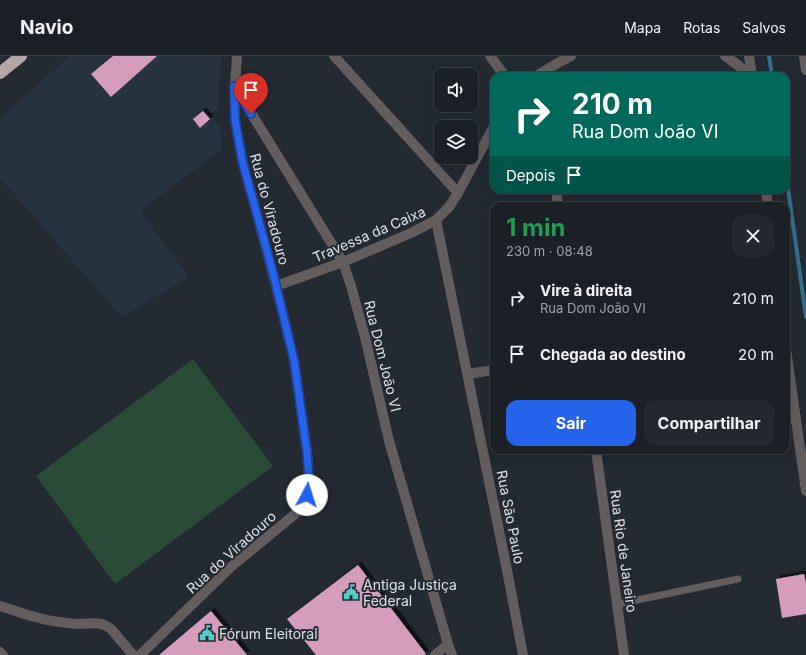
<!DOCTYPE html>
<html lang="pt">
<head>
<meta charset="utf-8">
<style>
  body { margin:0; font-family:Inter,sans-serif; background:#23282e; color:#f1f3f6; height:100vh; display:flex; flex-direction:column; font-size:15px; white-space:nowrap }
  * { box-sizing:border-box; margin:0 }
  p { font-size:13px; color:#9fa3a7 }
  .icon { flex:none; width:22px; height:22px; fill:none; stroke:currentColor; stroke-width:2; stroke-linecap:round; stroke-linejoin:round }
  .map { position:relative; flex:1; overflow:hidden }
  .side { position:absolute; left:490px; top:146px; width:300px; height:252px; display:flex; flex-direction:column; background:#1a2026; border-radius:12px; box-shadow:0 4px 16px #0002,0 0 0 1px #383e43 }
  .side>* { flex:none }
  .guide { position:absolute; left:490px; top:16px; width:300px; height:122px; border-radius:12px; box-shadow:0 4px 16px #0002,0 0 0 1px #383e43; background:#00695c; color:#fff; overflow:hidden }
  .buttons { position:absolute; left:434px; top:12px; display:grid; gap:8px }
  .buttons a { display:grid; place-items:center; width:44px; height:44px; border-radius:8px; background:#1a2026; box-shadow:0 4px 16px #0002,0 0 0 1px #383e43; font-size:20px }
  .pin { position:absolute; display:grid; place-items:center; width:34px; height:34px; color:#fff; margin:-41px -17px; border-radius:50% 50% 50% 0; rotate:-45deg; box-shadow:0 0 4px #0007 }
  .pin .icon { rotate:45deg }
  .me { position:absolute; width:44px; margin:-22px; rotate:5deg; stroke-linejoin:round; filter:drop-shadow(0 0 3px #0008) }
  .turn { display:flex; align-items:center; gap:14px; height:84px; padding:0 16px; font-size:18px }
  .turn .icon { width:52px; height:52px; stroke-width:2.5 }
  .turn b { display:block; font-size:28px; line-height:34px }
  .then { display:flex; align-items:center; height:38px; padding:0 16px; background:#0003; gap:8px; font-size:15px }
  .round { display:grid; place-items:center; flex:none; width:42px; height:42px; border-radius:12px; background:#23282e }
  .headline { display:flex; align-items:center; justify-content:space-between; height:68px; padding:0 16px }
  h1 { font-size:24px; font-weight:700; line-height:30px; color:#1e9e55 }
  .cta { display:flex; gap:8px; margin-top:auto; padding:8px 16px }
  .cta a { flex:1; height:46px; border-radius:12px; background:#2563eb; color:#fff; font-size:16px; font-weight:700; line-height:46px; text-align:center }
  .cta a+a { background:#23282e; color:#f1f3f6 }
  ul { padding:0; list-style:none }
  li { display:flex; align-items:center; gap:12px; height:56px; padding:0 16px }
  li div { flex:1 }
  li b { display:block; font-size:15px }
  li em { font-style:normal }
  header { display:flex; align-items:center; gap:24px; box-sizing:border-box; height:56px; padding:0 20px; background:#1a2026; border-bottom:1px solid #383e43 }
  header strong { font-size:19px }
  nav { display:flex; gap:22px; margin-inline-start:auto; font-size:14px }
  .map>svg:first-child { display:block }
  .built { fill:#283341 }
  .green { fill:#294c37 }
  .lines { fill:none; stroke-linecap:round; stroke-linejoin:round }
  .stream { stroke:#316f8f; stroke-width:4 }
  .building { fill:#d69cbc; filter:url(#shadow) }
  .lane { stroke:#635d5e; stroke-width:7 }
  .street { stroke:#635d5e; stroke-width:10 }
  .highway { stroke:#b4a5a7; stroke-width:12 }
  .route-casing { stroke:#184099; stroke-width:10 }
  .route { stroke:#2563eb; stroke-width:7 }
  .labels { text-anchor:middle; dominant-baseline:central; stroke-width:4; stroke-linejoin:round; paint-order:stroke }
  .street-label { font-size:14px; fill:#dde1e7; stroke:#232a32 }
  .poi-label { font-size:14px; fill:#dde1e7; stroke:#232a32; text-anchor:start }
</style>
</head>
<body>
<header>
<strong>Navio</strong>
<nav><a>Mapa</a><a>Rotas</a><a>Salvos</a></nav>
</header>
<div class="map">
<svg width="806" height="599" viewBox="0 0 806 599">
  <defs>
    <filter id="shadow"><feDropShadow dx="3.5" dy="-3.5" stdDeviation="0" flood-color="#0009"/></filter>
  </defs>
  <rect width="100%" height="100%" fill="#232a32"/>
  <polygon class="built" points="70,0 221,0 218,52 211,59 220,71 222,93 140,155 189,221 122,261 0,122 0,62"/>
  <polygon class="green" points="193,303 273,410 115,528 36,420"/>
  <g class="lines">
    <g class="stream">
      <polyline points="769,0 772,20"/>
      <polyline points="786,118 806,261"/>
    </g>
  </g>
  <g class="building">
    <polygon points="113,0 157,0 111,41 91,18"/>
    <polygon points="203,55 210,63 200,72 193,63"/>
    <polygon points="358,509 426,598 424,599 316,599 287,563"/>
    <polygon points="804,518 806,527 806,558 782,562 776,523"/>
    <polygon points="211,555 247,599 159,599"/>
  </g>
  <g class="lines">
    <polyline class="lane" points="618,548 738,523"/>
    <g class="street">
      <polyline points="334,0 458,137"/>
      <polyline points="490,0 505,20"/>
      <path d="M 725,0 C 734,6 742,11 748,20"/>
      <polyline points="749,0 752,20"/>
      <polyline points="804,0 806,14"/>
      <polyline points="536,20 556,8 571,0"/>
      <polyline points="235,31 343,206 351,230 365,281 389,385 448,588 452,599"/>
      <polyline points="556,134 558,150"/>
      <polyline points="766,134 768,150"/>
      <polyline points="436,164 507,514 523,599"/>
      <polyline points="276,230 343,206 411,177 436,164 449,151 458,137 494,70"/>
      <polyline points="786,293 806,435"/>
      <polyline points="468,318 494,314"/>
      <polyline points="596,394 624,599"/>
      <path d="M 0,550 C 12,553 23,558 35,561 C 49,565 64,567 78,568 C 90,568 100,564 111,573 L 133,599"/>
      <polyline points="0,596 3,599"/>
      <polyline points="140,599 232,510 294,459 301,450 307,439 309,423 307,396 294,304 276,230 258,162 243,108 235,64 235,30 237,0"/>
      <polyline points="435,599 448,588"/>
    </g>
    <polyline class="highway" points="0,17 21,0"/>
  </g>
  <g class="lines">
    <g class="route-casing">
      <polyline id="route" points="251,58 234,30 235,64 243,108 258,162 273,217 294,304 307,396 309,423 307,439"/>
    </g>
    <use href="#route" class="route"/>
  </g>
  <defs>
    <g id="civic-bare" transform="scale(1.2)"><path d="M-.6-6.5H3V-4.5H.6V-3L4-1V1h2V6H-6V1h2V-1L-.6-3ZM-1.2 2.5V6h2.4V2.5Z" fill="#53cdca" stroke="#232a32" stroke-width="2.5" paint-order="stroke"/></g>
  </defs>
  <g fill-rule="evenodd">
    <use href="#civic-bare" x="351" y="536"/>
    <use href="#civic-bare" x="207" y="577"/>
  </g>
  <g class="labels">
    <g class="street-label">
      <text transform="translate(270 153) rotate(75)">Rua do Viradouro</text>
      <text transform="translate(369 178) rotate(-23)">Travessa da Caixa</text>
      <text transform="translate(383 300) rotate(76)">Rua Dom João VI</text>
      <text transform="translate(511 461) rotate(79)">Rua São Paulo</text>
      <text transform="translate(624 495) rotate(82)">Rua Rio de Janeiro</text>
      <text transform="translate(231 496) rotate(-42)">Rua do Viradouro</text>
    </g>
    <g class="poi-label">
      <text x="363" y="528">Antiga Justiça<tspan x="363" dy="16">Federal</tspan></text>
      <text x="219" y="577">Fórum Eleitoral</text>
    </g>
  </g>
</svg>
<div class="buttons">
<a><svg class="icon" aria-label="sound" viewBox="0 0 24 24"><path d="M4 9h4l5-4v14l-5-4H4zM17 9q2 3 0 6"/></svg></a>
<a><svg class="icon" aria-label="layers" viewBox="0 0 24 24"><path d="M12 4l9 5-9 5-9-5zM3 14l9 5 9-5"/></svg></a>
</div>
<div class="pin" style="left:251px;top:58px;background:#d93025"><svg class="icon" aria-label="arrive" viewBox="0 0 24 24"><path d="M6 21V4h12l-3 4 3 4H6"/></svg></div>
<svg class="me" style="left:307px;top:439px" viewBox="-20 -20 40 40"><circle r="19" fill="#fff"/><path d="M0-13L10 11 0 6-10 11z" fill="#2563eb"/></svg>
<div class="guide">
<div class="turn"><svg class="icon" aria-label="right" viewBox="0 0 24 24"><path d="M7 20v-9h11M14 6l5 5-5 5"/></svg><div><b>210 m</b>Rua Dom João VI</div></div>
<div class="then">Depois<svg class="icon" aria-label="arrive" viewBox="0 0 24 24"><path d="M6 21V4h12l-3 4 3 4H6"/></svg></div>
</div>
<section class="side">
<div class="headline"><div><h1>1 min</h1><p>230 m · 08:48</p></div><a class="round"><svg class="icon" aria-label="close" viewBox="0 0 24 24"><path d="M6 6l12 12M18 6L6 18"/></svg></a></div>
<ul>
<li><svg class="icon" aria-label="right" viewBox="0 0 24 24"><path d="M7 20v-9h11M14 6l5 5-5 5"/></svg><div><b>Vire à direita</b><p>Rua Dom João VI</p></div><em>210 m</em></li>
<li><svg class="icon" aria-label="arrive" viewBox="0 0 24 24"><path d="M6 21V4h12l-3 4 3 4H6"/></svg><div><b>Chegada ao destino</b></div><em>20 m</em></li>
</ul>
<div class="cta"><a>Sair</a><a>Compartilhar</a></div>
</section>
</div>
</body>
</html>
